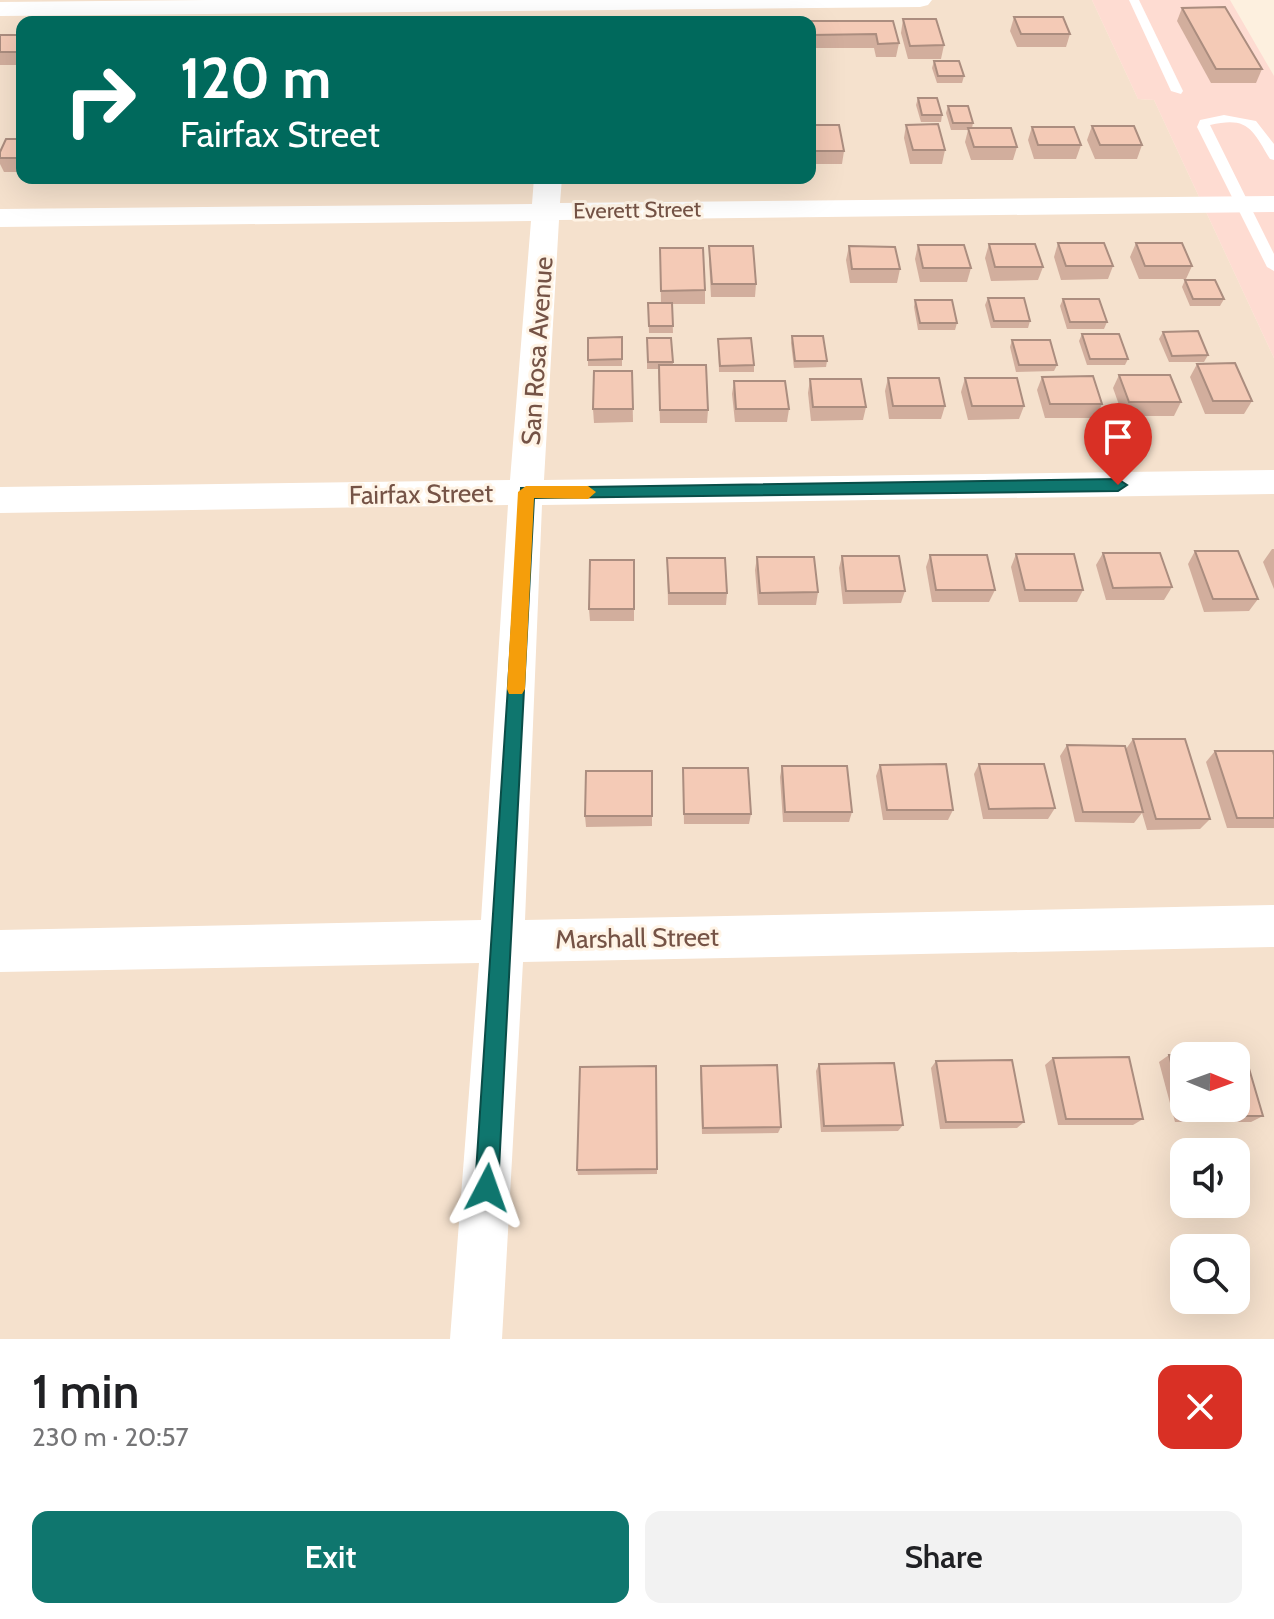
<!DOCTYPE html>
<html lang="en">
<head>
<meta charset="utf-8">
<style>
  body { margin:0; font-family:Cabin,sans-serif; background:#f2f2f2; color:#202124; height:100vh; display:flex; flex-direction:column; font-size:30px; white-space:nowrap }
  * { box-sizing:border-box; margin:0 }
  p { font-size:26px; color:#757577 }
  .icon { flex:none; width:44px; height:44px; fill:none; stroke:currentColor; stroke-width:2; stroke-linecap:round; stroke-linejoin:round }
  .map { position:relative; height:1339px; overflow:hidden }
  .panel { display:flex; flex-direction:column; background:#fff; flex:1 }
  .panel>* { flex:none }
  .guide { position:absolute; left:16px; top:16px; width:800px; height:168px; border-radius:16px; box-shadow:0 8px 32px #0002; background:#00695c; color:#fff; overflow:hidden }
  .needle { width:52px; rotate:91deg }
  .controls { position:absolute; left:1170px; top:1042px; display:grid; gap:16px }
  .controls a { display:grid; place-items:center; width:80px; height:80px; border-radius:16px; background:#fff; box-shadow:0 8px 32px #0002; font-size:40px }
  .pin { position:absolute; display:grid; place-items:center; width:68px; height:68px; color:#fff; margin:-82px -34px; border-radius:50% 50% 50% 0; rotate:-45deg; box-shadow:0 0 8px #0007 }
  .pin .icon { rotate:45deg }
  .me { position:absolute; width:88px; margin:-44px; rotate:4deg; stroke-linejoin:round; filter:drop-shadow(0 0 6px #0008) }
  .turn { display:flex; align-items:center; gap:28px; height:168px; padding:0 32px; font-size:36px }
  .turn .icon { width:104px; height:104px; stroke-width:2.5 }
  .turn b { display:block; font-size:56px; line-height:68px }
  .round { display:grid; place-items:center; flex:none; width:84px; height:84px; border-radius:16px; background:#f2f2f2 }
  .summary { display:flex; align-items:center; justify-content:space-between; height:136px; padding:0 32px }
  h1 { font-size:48px; font-weight:600; line-height:60px }
  .button { display:flex; gap:16px; margin-top:auto; padding:16px 32px }
  .button a { flex:1; height:92px; border-radius:16px; background:#0f766e; color:#fff; font-size:32px; font-weight:600; line-height:92px; text-align:center }
  .button a+a { background:#f2f2f2; color:#202124 }
  .map>svg:first-child { display:block }
  .residential { fill:#f5e1cd; fill-rule:evenodd }
  .commercial { fill:#fedcd2 }
  .lines { fill:none; stroke-linecap:round; stroke-linejoin:round }
  .service { fill:#fff; fill-rule:evenodd }
  .minor { fill:#fff; fill-rule:evenodd }
  .wall { fill:#d2ae9d }
  .building { fill:#f4cab6; stroke:#ab8d7f; stroke-width:2; fill-rule:evenodd }
  .route { fill:#0f766e; stroke:#0a4d48; stroke-width:2 }
  .slow { fill:#f59e0b }
  .labels { text-anchor:middle; dominant-baseline:central; stroke-width:6; stroke-linejoin:round; paint-order:stroke }
  .far-street-label { font-size:22px; fill:#755346; stroke:#fff4e6 }
  .street-label { font-size:26px; fill:#755346; stroke:#fff4e6 }
</style>
</head>
<body>
<div class="map">
<svg width="1274" height="1339" viewBox="0 0 1274 1339">
  <rect width="100%" height="100%" fill="#fdf0df"/>
  <path class="residential" d="M 0,0 L 1092,0 L 1138,99 L 1154,100 L 1274,358 L 1274,1339 L 0,1339 ZM 22,22 L 810,22 L 810,178 L 22,178 ZM 1184,1056 L 1236,1056 L 1236,1108 L 1184,1108 ZM 1184,1152 L 1236,1152 L 1236,1204 L 1184,1204 ZM 1184,1248 L 1236,1248 L 1236,1300 L 1184,1300 Z"/>
  <polygon class="commercial" points="1092,0 1230,0 1274,76 1274,358 1154,100 1138,99"/>
  <g class="lines">
    <g class="service">
      <polygon points="1129,0 1139,0 1183,91 1181,94 1171,91"/>
      <path d="M 1224,115 L 1256,121 L 1274,144 L 1274,160 L 1270,159 C 1252,129 1248,116 1210,125 L 1274,254 L 1274,271 L 1267,267 L 1197,127 L 1200,120 Z"/>
    </g>
    <g class="minor">
      <polygon points="207,0 932,0 928,5 920,7 0,16 0,2"/>
      <polygon points="534,178 562,178 560,203 1274,196 1274,212 559,220 544,480 1274,470 1274,494 542,505 525,920 1274,905 1274,947 523,962 502,1339 450,1339 479,963 0,972 0,930 481,920 508,505 0,513 0,487 510,480 531,221 0,227 0,209 532,204"/>
    </g>
  </g>
  <g class="wall">
    <polygon points="1182,8 1262,69 1256,83 1211,83 1177,21"/>
    <polygon points="1014,17 1070,34 1066,47 1017,47 1010,31"/>
    <polygon points="903,19 944,45 941,59 908,59 901,33"/>
    <polygon points="893,21 899,43 896,57 876,57 874,48 810,48 810,22"/>
    <rect x="0" y="35" width="22" height="30"/>
    <polygon points="934,61 964,76 962,83 937,83 932,68"/>
    <polygon points="918,98 942,115 941,122 921,122 916,105"/>
    <polygon points="948,106 973,123 972,128 1017,147 1013,160 971,160 965,142 968,130 951,130 946,113"/>
    <polygon points="810,125 844,151 842,164 810,164"/>
    <polygon points="906,125 945,150 942,164 910,164 904,138"/>
    <polygon points="1092,126 1142,145 1137,159 1095,159 1087,140"/>
    <polygon points="1032,127 1081,145 1076,159 1034,159 1028,140"/>
    <polygon points="22,139 22,172 4,172 0,164 0,152"/>
    <polygon points="1058,243 1113,266 1108,279 1061,280 1054,257"/>
    <polygon points="1136,243 1192,266 1186,279 1139,279 1130,257"/>
    <polygon points="989,244 1043,267 1038,280 991,281 985,258"/>
    <polygon points="918,245 971,268 967,282 920,282 915,259"/>
    <polygon points="709,246 756,284 755,297 711,297 709,260"/>
    <polygon points="849,246 900,269 897,283 850,283 846,260"/>
    <polygon points="660,248 705,290 705,304 672,304 673,333 649,333 648,303 661,303"/>
    <polygon points="1185,280 1224,299 1220,306 1190,306 1182,287"/>
    <polygon points="988,298 1030,321 1028,328 991,328 985,305"/>
    <polygon points="1063,299 1107,322 1104,329 1067,329 1060,306"/>
    <polygon points="915,300 957,323 955,330 918,330 914,307"/>
    <polygon points="1163,332 1208,355 1204,362 1169,362 1159,339"/>
    <polygon points="1082,334 1128,359 1125,365 1087,365 1079,341"/>
    <polygon points="792,336 827,361 826,367 794,368 791,343"/>
    <polygon points="622,337 622,366 588,366 588,338"/>
    <polygon points="647,338 671,338 673,365 708,410 707,423 660,423 658,369 647,369"/>
    <polygon points="718,339 754,365 754,372 719,372"/>
    <polygon points="1012,340 1057,365 1054,371 1016,372 1010,347"/>
    <polygon points="1197,364 1252,401 1244,414 1205,414 1190,377"/>
    <polygon points="632,371 633,422 594,423 593,409"/>
    <polygon points="1119,375 1181,402 1174,416 1123,416 1113,388"/>
    <polygon points="1042,377 1102,404 1096,418 1045,418 1037,390"/>
    <polygon points="888,378 945,406 941,419 889,419 885,391"/>
    <polygon points="965,378 1024,406 1019,419 968,420 961,392"/>
    <polygon points="810,379 866,407 863,420 811,421 808,393"/>
    <polygon points="734,381 789,409 787,422 735,422 732,394"/>
    <polygon points="1272,549 1274,549 1274,589 1263,562"/>
    <polygon points="1195,551 1258,599 1249,611 1204,612 1188,564"/>
    <polygon points="1103,553 1172,587 1164,600 1106,600 1096,565"/>
    <polygon points="1016,554 1083,590 1077,602 1019,602 1011,567"/>
    <polygon points="930,555 995,590 989,602 932,602 926,567"/>
    <polygon points="842,556 905,591 901,603 843,604 839,568"/>
    <polygon points="757,557 818,592 816,605 758,605 755,570"/>
    <polygon points="667,558 727,593 726,605 668,605"/>
    <polygon points="634,560 634,621 590,621 589,609"/>
    <polygon points="1133,739 1210,819 1200,829 1147,830 1142,813 1134,823 1075,822 1060,756 1067,745 1126,749"/>
    <polygon points="1215,751 1274,755 1274,828 1227,828 1206,762"/>
    <polygon points="979,764 1055,808 1048,819 983,819 974,774"/>
    <polygon points="880,765 953,810 948,820 883,820 876,776"/>
    <polygon points="782,766 852,812 849,822 783,822 780,777"/>
    <polygon points="683,768 751,814 749,824 684,824"/>
    <polygon points="652,771 652,826 586,827 585,816"/>
    <polygon points="1169,1055 1263,1116 1251,1122 1175,1122 1159,1062"/>
    <polygon points="1053,1058 1143,1119 1133,1125 1058,1125 1045,1065"/>
    <polygon points="936,1061 1024,1122 1017,1128 940,1129 931,1068"/>
    <polygon points="819,1064 903,1125 898,1131 821,1132 816,1071"/>
    <polygon points="701,1066 781,1127 778,1133 702,1134 700,1073"/>
    <polygon points="657,1169 657,1174 578,1175 577,1170"/>
  </g>
  <g class="building">
    <polygon points="1225,7 1262,69 1216,69 1182,8"/>
    <polygon points="1014,17 1063,17 1070,34 1021,34"/>
    <polygon points="903,19 936,19 944,45 910,46"/>
    <polygon points="809,21 893,21 899,43 878,44 876,34 811,35 810,22"/>
    <rect x="0" y="35" width="22" height="17"/>
    <polygon points="934,61 959,61 964,76 938,76"/>
    <polygon points="918,98 937,98 942,115 922,115"/>
    <polygon points="948,106 968,106 973,123 953,123"/>
    <polygon points="938,124 945,150 913,150 906,125"/>
    <polygon points="810,125 839,125 844,151 811,151"/>
    <polygon points="1092,126 1134,126 1142,145 1100,145"/>
    <polygon points="1032,127 1074,127 1081,145 1038,145"/>
    <polygon points="968,128 1011,128 1017,147 974,147"/>
    <polygon points="6,139 22,139 22,158 0,158 0,152"/>
    <polygon points="1058,243 1104,243 1113,266 1066,266"/>
    <polygon points="1136,243 1182,243 1192,266 1145,266"/>
    <polygon points="989,244 1035,244 1043,267 995,267"/>
    <polygon points="918,245 964,245 971,268 923,268"/>
    <polygon points="709,246 753,246 756,284 712,284"/>
    <polygon points="849,246 895,247 900,269 852,269"/>
    <polygon points="660,248 703,248 705,290 661,291"/>
    <polygon points="1185,280 1215,280 1224,299 1193,299"/>
    <polygon points="988,298 1024,298 1030,321 994,321"/>
    <polygon points="1063,299 1099,299 1107,322 1070,322"/>
    <polygon points="915,300 952,300 957,323 920,323"/>
    <polygon points="648,303 672,303 673,326 649,326"/>
    <polygon points="1198,331 1208,355 1172,356 1163,332"/>
    <polygon points="1082,334 1119,334 1128,359 1090,359"/>
    <polygon points="792,336 823,336 827,361 795,361"/>
    <polygon points="622,337 622,359 588,360 588,338"/>
    <polygon points="647,338 671,338 673,362 648,362"/>
    <polygon points="751,338 754,365 720,366 718,339"/>
    <polygon points="1012,340 1050,340 1057,365 1019,365"/>
    <polygon points="1235,363 1252,401 1213,401 1197,364"/>
    <polygon points="659,365 706,365 708,410 660,410"/>
    <polygon points="594,371 632,371 633,409 593,409"/>
    <polygon points="1119,375 1170,375 1181,402 1129,402"/>
    <polygon points="1093,376 1102,404 1050,404 1042,377"/>
    <polygon points="888,378 939,378 945,406 893,406"/>
    <polygon points="965,378 1017,378 1024,406 972,406"/>
    <polygon points="810,379 861,379 866,407 813,407"/>
    <polygon points="734,381 785,381 789,409 736,409"/>
    <polygon points="1195,551 1238,551 1258,599 1213,599"/>
    <polygon points="1103,553 1160,553 1172,587 1113,588"/>
    <polygon points="1016,554 1074,554 1083,590 1025,590"/>
    <polygon points="930,555 987,555 995,590 936,590"/>
    <polygon points="842,556 899,556 905,591 846,591"/>
    <polygon points="757,557 814,557 818,592 760,593"/>
    <polygon points="667,558 725,558 727,593 669,593"/>
    <polygon points="590,560 634,560 634,609 589,609"/>
    <polygon points="1133,739 1185,739 1210,819 1156,819"/>
    <polygon points="1067,745 1125,746 1143,812 1083,812"/>
    <polygon points="1215,751 1273,751 1274,755 1274,818 1237,818"/>
    <polygon points="946,764 953,810 887,810 880,765"/>
    <polygon points="979,764 1044,764 1055,808 989,809"/>
    <polygon points="782,766 847,766 852,812 785,812"/>
    <polygon points="683,768 748,768 751,814 684,814"/>
    <polygon points="586,771 652,771 652,816 585,816"/>
    <path d="M 1169,1055 L 1245,1055 L 1263,1116 L 1185,1116 ZM 1184,1056 L 1236,1056 L 1236,1108 L 1184,1108 Z"/>
    <polygon points="1129,1057 1143,1119 1066,1119 1053,1058"/>
    <polygon points="1012,1060 1024,1122 946,1122 936,1061"/>
    <polygon points="894,1063 903,1125 824,1126 819,1064"/>
    <polygon points="777,1065 781,1127 703,1128 701,1066"/>
    <polygon points="656,1066 657,1169 577,1170 580,1067"/>
  </g>
  <polygon class="route" points="1118,479 1127,485 1118,491 534,498 498,1188 495,1197 487,1200 478,1197 475,1188 521,488"/>
  <polygon class="slow" points="526,486 588,486 596,492 588,499 534,498 525,689 522,694 509,694 507,689 518,492"/>
  <g class="labels">
    <g class="far-street-label">
      <text transform="translate(637 210) rotate(-1)">Everett Street</text>
    </g>
    <g class="street-label">
      <text transform="translate(537 351) rotate(-86)">San Rosa Avenue</text>
      <text transform="translate(421 494) rotate(-1)">Fairfax Street</text>
      <text transform="translate(637 938) rotate(-1)">Marshall Street</text>
    </g>
  </g>
</svg>
<div class="controls">
<a><svg class="needle" viewBox="-14 -14 28 28"><path d="M0-13l5 13h-10z" fill="#e53935"/><path d="M0 13l5-13h-10z" fill="#757577"/></svg></a>
<a><svg class="icon" aria-label="sound" viewBox="0 0 24 24"><path d="M4 9h4l5-4v14l-5-4H4zM17 9q2 3 0 6"/></svg></a>
<a><svg class="icon" aria-label="search" viewBox="0 0 24 24"><circle cx="10" cy="10" r="6"/><path d="M15 15l6 6"/></svg></a>
</div>
<div class="pin" style="left:1118px;top:485px;background:#d93025"><svg class="icon" aria-label="arrive" viewBox="0 0 24 24"><path d="M6 21V4h12l-3 4 3 4H6"/></svg></div>
<svg class="me" style="left:487px;top:1188px" viewBox="-20 -20 40 40"><path d="M0-17L14 15 0 8-14 15z" fill="#0f766e" stroke="#fff" stroke-width="4"/></svg>
<div class="guide">
<div class="turn"><svg class="icon" aria-label="right" viewBox="0 0 24 24"><path d="M7 20v-9h11M14 6l5 5-5 5"/></svg><div><b>120 m</b>Fairfax Street</div></div>
</div>
</div>
<section class="panel">
<div class="summary"><div><h1>1 min</h1><p>230 m · 20:57</p></div><a class="round" style="background:#d93025;color:#fff"><svg class="icon" aria-label="close" viewBox="0 0 24 24"><path d="M6 6l12 12M18 6L6 18"/></svg></a></div>
<div class="button"><a>Exit</a><a>Share</a></div>
</section>
</body>
</html>
